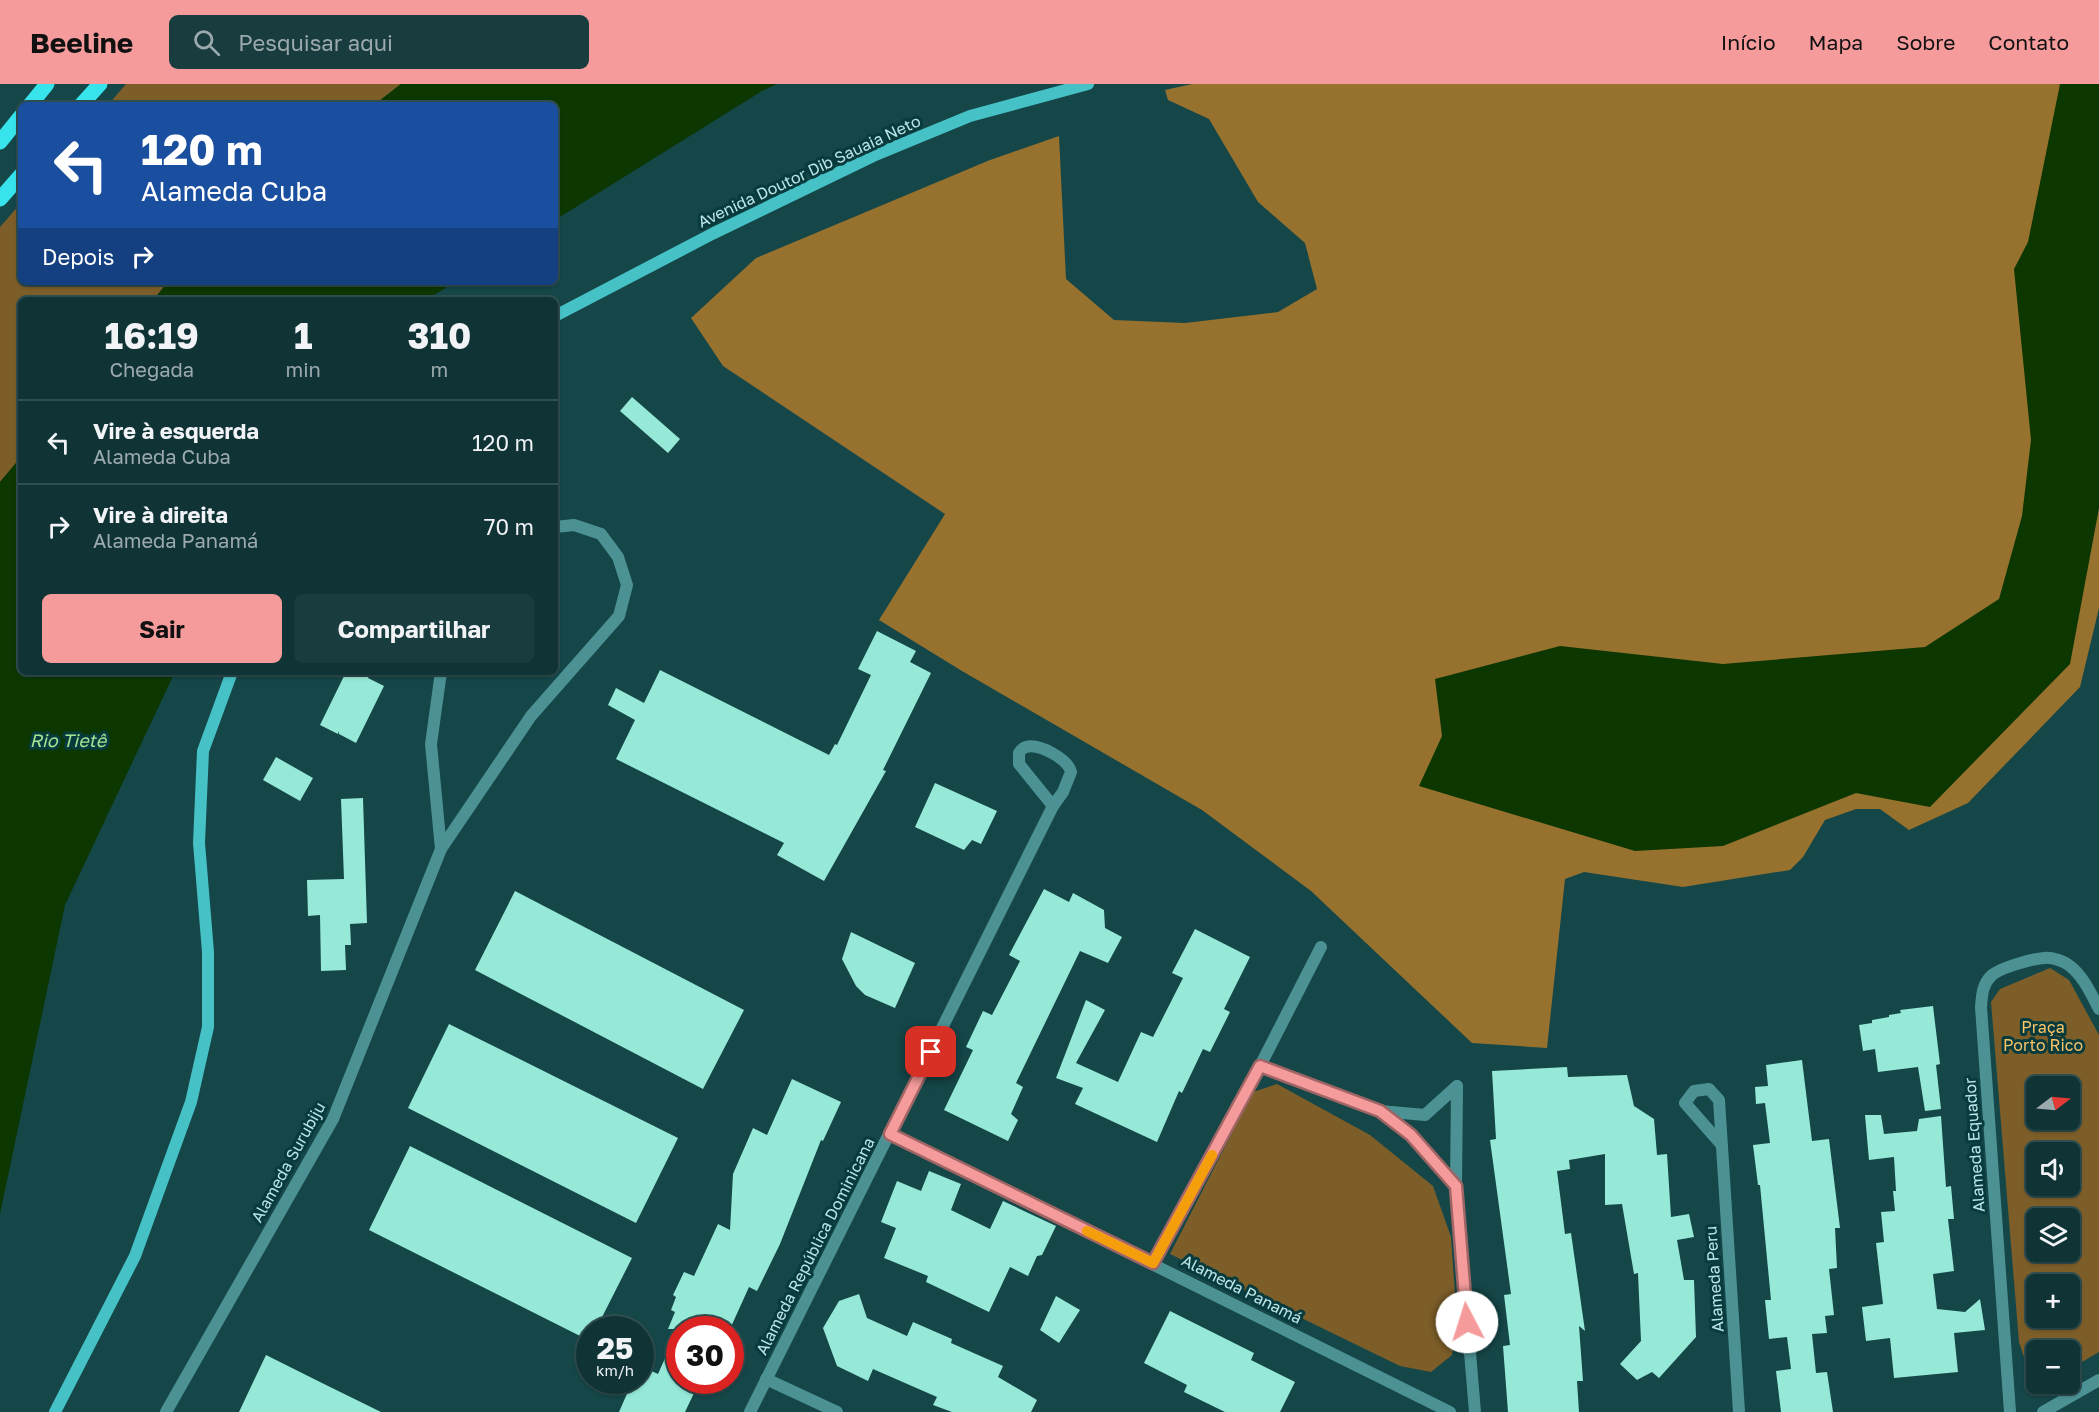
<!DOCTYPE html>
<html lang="pt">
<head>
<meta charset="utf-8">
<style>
  body { margin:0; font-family:"Golos Text",sans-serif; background:#193c3e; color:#f1f3f6; height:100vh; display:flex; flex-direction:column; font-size:22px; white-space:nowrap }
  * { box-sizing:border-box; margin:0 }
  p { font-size:20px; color:#9caaad }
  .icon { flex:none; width:33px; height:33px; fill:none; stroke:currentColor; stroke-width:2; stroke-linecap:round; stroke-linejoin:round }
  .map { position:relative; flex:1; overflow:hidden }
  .panel { position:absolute; left:18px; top:213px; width:540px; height:378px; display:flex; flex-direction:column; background:#103436; border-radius:9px; box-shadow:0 2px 4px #0004,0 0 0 2px #304f51 }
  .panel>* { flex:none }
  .top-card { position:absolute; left:18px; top:18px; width:540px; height:183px; border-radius:9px; box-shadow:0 2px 4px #0004,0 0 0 2px #304f51; background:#1a4fa0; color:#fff; overflow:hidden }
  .needle { width:39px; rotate:74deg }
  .controls { position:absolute; left:2026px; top:992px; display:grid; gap:12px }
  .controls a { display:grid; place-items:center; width:54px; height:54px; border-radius:9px; background:#103436; box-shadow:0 2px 4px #0004,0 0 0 2px #304f51; font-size:30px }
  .speed { position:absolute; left:576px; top:1232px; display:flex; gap:12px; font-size:30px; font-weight:700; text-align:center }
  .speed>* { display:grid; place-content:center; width:78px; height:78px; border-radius:50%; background:#103436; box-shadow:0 2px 4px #0004,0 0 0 2px #304f51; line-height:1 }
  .speed small { font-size:15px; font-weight:400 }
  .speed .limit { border:9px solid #d22; background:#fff; color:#111 }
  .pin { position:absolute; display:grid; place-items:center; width:51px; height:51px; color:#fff; margin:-26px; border-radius:12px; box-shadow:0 3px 9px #0006 }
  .me { position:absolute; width:66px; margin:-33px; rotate:355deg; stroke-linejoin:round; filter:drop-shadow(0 0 4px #0008) }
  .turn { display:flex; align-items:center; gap:21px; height:126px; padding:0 24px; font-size:27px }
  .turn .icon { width:78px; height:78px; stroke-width:2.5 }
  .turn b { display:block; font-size:42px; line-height:51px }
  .then { display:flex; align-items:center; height:57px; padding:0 24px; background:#0003; gap:12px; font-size:22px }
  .eta { display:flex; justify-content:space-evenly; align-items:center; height:102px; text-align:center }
  .eta b { font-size:36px; font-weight:700; line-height:42px }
  .button { display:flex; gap:12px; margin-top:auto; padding:12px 24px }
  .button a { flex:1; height:69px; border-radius:9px; background:#f59b9c; color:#111; font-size:24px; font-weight:700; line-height:69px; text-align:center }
  .button a+a { background:#193c3e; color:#f1f3f6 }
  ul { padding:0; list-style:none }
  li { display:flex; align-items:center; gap:18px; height:84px; padding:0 24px; border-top:2px solid #304f51 }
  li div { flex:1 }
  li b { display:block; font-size:22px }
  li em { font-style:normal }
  header { display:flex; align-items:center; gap:36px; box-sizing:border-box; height:84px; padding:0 30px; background:#f59b9c; color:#111 }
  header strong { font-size:28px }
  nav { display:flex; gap:33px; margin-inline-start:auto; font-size:21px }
  .search { width:420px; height:54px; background:#193c3e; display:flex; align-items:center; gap:15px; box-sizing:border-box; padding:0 21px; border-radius:9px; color:#9caaad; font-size:22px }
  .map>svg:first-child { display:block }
  .green { fill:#7d5e29; fill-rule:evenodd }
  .forest { fill:#97712e }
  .water { fill:#0c3700 }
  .building { fill:#96e9d7 }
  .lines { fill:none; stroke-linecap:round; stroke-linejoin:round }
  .street { stroke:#4c9295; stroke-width:12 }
  .secondary { stroke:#46c1c6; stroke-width:12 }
  .primary { stroke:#37e4eb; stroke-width:15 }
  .route-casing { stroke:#9f6565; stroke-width:15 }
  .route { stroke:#f59b9c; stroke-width:10 }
  .slow { stroke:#f59e0b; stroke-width:10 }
  .labels { text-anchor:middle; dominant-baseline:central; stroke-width:6; stroke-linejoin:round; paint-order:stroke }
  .street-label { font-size:16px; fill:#bce5e7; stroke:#073b3d }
  .park-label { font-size:16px; fill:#fac467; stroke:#073b3d }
  .water-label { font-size:18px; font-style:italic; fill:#a3e392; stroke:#073b3d }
</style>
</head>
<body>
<header>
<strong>Beeline</strong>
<div class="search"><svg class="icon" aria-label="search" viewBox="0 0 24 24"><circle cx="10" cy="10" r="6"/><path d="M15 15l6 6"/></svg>Pesquisar aqui</div>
<nav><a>Início</a><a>Mapa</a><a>Sobre</a><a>Contato</a></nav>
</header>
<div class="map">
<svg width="2099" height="1328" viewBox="0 0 2099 1328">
  <rect width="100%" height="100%" fill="#154648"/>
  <g class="green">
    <polygon points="126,0 401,0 374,21 108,21"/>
    <polygon points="21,119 21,198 168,198 153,216 21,216 21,373 0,398 0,143"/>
    <path d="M 2050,884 L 2069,896 L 2099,951 L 2099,1268 L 2070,1285 L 2070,1266 L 2037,1266 L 2037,1289 L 2029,1288 L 2019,1258 L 1991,918 L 2000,905 ZM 2037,1002 L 2070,1002 L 2070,1035 L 2037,1035 ZM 2037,1068 L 2070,1068 L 2070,1101 L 2037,1101 ZM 2037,1134 L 2070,1134 L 2070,1167 L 2037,1167 ZM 2037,1200 L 2070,1200 L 2070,1233 L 2037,1233 Z"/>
    <polygon points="1277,1000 1370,1051 1433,1102 1451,1153 1457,1238 1452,1271 1431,1288 1400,1282 1170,1170 1253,1008"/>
  </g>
  <polygon class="forest" points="1192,0 2099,0 2099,524 2080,603 1968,719 1909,746 1880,725 1856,725 1825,736 1803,773 1790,786 1683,803 1584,788 1565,795 1547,964 1472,959 1311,807 1202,726 962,587 879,536 945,430 723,282 691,234 756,174 990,76 1059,52 1066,195 1114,236 1185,239 1278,228 1317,205 1305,159 1258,118 1209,35 1168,16 1165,6"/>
  <g class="water">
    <polygon points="401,0 777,0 762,7 555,136 555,21 374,21"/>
    <polygon points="2060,0 2099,0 2099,424 2070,580 1930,723 1856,709 1723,762 1635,767 1419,702 1442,652 1435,595 1560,562 1723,580 1925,563 1999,515 2022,432 2031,356 2014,185 2028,158"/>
    <polygon points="168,198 455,198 426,216 153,216"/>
    <polygon points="21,373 21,588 175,588 65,821 0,1130 0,398"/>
  </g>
  <g class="building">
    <polygon points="632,313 680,355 668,369 620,327"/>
    <polygon points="877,547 916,567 910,578 931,589 883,686 886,687 824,797 777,771 784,759 616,675 635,636 608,621 616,604 644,619 660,586 829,671 835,660 837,661 871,591 858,585"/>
    <polygon points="346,588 371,588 368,594 384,602 356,659 339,650 339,647 338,650 320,641"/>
    <polygon points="276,673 313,694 300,717 263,696"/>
    <polygon points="935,699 997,727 981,760 972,756 964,766 915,743"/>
    <polygon points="363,714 367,839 350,840 351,861 345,861 346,886 321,887 320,831 308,832 307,796 344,795 341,715"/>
    <polygon points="1044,805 1069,818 1073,809 1104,826 1105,844 1122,853 1108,879 1080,867 1016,999 1023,1003 1011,1030 1018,1036 1008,1057 944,1026 973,966 966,963 983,927 992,931 1020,877 1009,871"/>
    <polygon points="515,807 744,926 703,1005 475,886"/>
    <polygon points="1195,845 1250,873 1224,925 1230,928 1210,968 1203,965 1182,1009 1179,1007 1157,1058 1075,1020 1083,1004 1056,994 1086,916 1105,926 1076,979 1118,998 1141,948 1153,953 1183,894 1172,889"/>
    <polygon points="851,848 915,879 895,924 865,911 856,902 842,875"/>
    <polygon points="1933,922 1940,980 1936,981 1941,1025 1925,1027 1918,983 1878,988 1875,965 1863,967 1859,941 1872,939 1872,936 1889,933 1889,931 1901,929 1900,926"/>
    <polygon points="449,940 678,1054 636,1139 408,1024"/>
    <polygon points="1802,976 1812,1057 1829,1055 1840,1144 1835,1144 1837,1184 1829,1185 1834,1231 1825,1232 1827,1249 1812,1250 1816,1289 1827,1288 1833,1328 1781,1328 1776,1287 1791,1285 1787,1253 1769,1255 1765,1216 1771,1216 1760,1101 1758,1101 1753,1061 1770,1059 1765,1019 1756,1020 1755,1003 1768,1002 1766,981"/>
    <polygon points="1567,983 1568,993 1627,991 1634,1022 1654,1035 1657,1071 1667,1070 1671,1133 1689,1130 1694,1153 1677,1156 1684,1196 1694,1196 1696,1253 1659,1294 1652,1288 1637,1296 1620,1280 1641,1257 1638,1189 1634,1190 1622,1120 1605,1121 1605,1070 1569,1076 1570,1085 1557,1087 1565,1150 1571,1149 1585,1247 1579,1242 1583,1297 1577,1297 1579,1328 1508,1328 1503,1262 1510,1261 1504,1211 1511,1210 1490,1056 1496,1055 1492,987"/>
    <polygon points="792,995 841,1018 823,1057 821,1056 780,1160 757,1207 749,1203 730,1245 680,1245 680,1300 695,1307 685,1328 619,1328 633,1296 640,1296 645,1284 658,1290 678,1245 668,1245 675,1228 671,1226 676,1213 673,1211 684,1188 694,1192 718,1140 730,1146 733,1090 753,1044 767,1051"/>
    <polygon points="1865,1031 1881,1031 1884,1050 1917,1047 1919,1035 1941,1032 1946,1103 1951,1102 1954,1135 1948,1135 1954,1187 1933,1190 1937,1225 1965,1228 1980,1215 1985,1246 1954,1249 1958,1288 1894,1294 1890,1254 1866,1257 1862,1223 1883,1220 1876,1159 1884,1158 1881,1128 1895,1127 1893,1107 1896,1107 1894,1073 1869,1076"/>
    <polygon points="410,1062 632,1174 596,1245 590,1245 590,1257 369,1146"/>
    <polygon points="929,1087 961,1100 951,1126 990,1145 1003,1117 1056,1142 1042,1171 1037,1172 1028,1192 1010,1183 989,1228 926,1198 928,1192 884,1174 896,1144 881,1138 897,1097 921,1107"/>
    <polygon points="859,1210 867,1234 907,1252 913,1238 952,1255 951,1259 1003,1282 998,1293 1037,1316 1031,1328 952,1328 933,1321 937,1313 873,1285 868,1297 837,1282 823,1244 839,1217"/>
    <polygon points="1056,1212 1080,1226 1059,1259 1040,1246"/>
    <polygon points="1170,1227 1254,1269 1251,1276 1295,1298 1280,1328 1225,1328 1184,1308 1187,1301 1144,1279"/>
    <polygon points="266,1271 322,1299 381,1328 239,1328"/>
  </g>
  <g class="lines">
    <g class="street">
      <polyline points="441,765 431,660 441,588"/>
      <polyline points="1260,982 1380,1027 1411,1051 1456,1102"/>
      <polyline points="1457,1002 1456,1102 1475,1328"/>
      <polyline points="1380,1027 1425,1031 1457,1002"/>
      <polyline points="890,1050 1450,1328"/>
      <polyline points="1721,1060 1685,1019 1694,1007 1709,1005 1719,1016 1739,1328"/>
      <polyline points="1153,1179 1260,982 1321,863"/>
      <polyline points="766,1295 837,1328"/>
      <polyline points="166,1328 333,1035 441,765 531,632 619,532 627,501 618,473 601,450 574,441 555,443"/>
      <path d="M 750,1328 L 1053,722 L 1063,708 L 1071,688 C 1068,675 1039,659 1026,663 C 1022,664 1021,666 1019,669 L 1019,680 L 1053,722"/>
      <path d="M 2010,1328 L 1981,923 C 1982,912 1982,901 1991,892 C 1999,884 2031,875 2044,874 C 2052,873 2064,877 2070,882 C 2084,893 2091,910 2099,925"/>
      <polyline points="2043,1328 2099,1296"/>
    </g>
    <g class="secondary">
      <polyline points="555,232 712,150 873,72 970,32 1088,0"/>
      <polyline points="55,1328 135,1172 191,1018 208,943 208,868 199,759 203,667 232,588"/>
    </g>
    <g class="primary">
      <polyline points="30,21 47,0"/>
      <polyline points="81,21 100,0"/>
      <polyline points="0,58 21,32"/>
      <polyline points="0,115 21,91"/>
    </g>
  </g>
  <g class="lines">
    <g class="route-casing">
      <polyline id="route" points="931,968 890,1050 1153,1179 1260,982 1380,1027 1411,1051 1456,1102 1467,1238"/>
    </g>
    <use href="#route" class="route"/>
    <polyline class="slow" points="1087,1147 1153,1179 1212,1071"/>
  </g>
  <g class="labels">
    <g class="street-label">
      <text transform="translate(809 87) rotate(-25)">Avenida Doutor Dib Sauaia Neto</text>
      <text transform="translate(1974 1061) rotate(-94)">Alameda Equador</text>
      <text transform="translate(288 1078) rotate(-61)">Alameda Surubiju</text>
      <text transform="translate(815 1162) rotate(-63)">Alameda República Dominicana</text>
      <text transform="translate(1714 1195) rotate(-94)">Alameda Peru</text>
      <text transform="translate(1242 1205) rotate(27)">Alameda Panamá</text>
    </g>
    <g class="park-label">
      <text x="2043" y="943">Praça<tspan x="2043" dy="18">Porto Rico</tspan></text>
    </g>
    <g class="water-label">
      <text x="68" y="656">Rio Tietê</text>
    </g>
  </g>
</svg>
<div class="controls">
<a><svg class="needle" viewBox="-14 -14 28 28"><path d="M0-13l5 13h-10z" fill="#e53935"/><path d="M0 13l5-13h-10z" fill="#9caaad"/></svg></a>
<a><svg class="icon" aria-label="sound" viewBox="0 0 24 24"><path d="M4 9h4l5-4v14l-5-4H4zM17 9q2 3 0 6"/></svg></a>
<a><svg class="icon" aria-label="layers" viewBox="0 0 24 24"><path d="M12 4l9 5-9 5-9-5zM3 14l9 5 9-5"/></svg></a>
<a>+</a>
<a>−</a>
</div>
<div class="speed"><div>25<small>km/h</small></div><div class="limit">30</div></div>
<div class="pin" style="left:931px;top:968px;background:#d93025"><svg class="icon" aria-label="arrive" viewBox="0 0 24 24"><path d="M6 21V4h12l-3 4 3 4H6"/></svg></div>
<svg class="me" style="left:1467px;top:1238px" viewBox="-20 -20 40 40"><circle r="19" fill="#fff"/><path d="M0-13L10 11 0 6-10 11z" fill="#f59b9c"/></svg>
<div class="top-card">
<div class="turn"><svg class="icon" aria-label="left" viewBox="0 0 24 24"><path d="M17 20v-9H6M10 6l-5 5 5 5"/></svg><div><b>120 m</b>Alameda Cuba</div></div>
<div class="then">Depois<svg class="icon" aria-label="right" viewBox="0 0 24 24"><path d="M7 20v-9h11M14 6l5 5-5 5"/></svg></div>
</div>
<section class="panel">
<div class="eta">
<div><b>16:19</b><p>Chegada</p></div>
<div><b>1</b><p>min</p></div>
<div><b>310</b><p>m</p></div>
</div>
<ul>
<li><svg class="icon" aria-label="left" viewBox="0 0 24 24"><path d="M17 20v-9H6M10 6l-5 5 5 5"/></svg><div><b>Vire à esquerda</b><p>Alameda Cuba</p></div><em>120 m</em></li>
<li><svg class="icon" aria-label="right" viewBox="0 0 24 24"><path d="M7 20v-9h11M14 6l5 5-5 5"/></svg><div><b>Vire à direita</b><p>Alameda Panamá</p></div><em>70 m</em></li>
</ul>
<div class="button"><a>Sair</a><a>Compartilhar</a></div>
</section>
</div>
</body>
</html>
